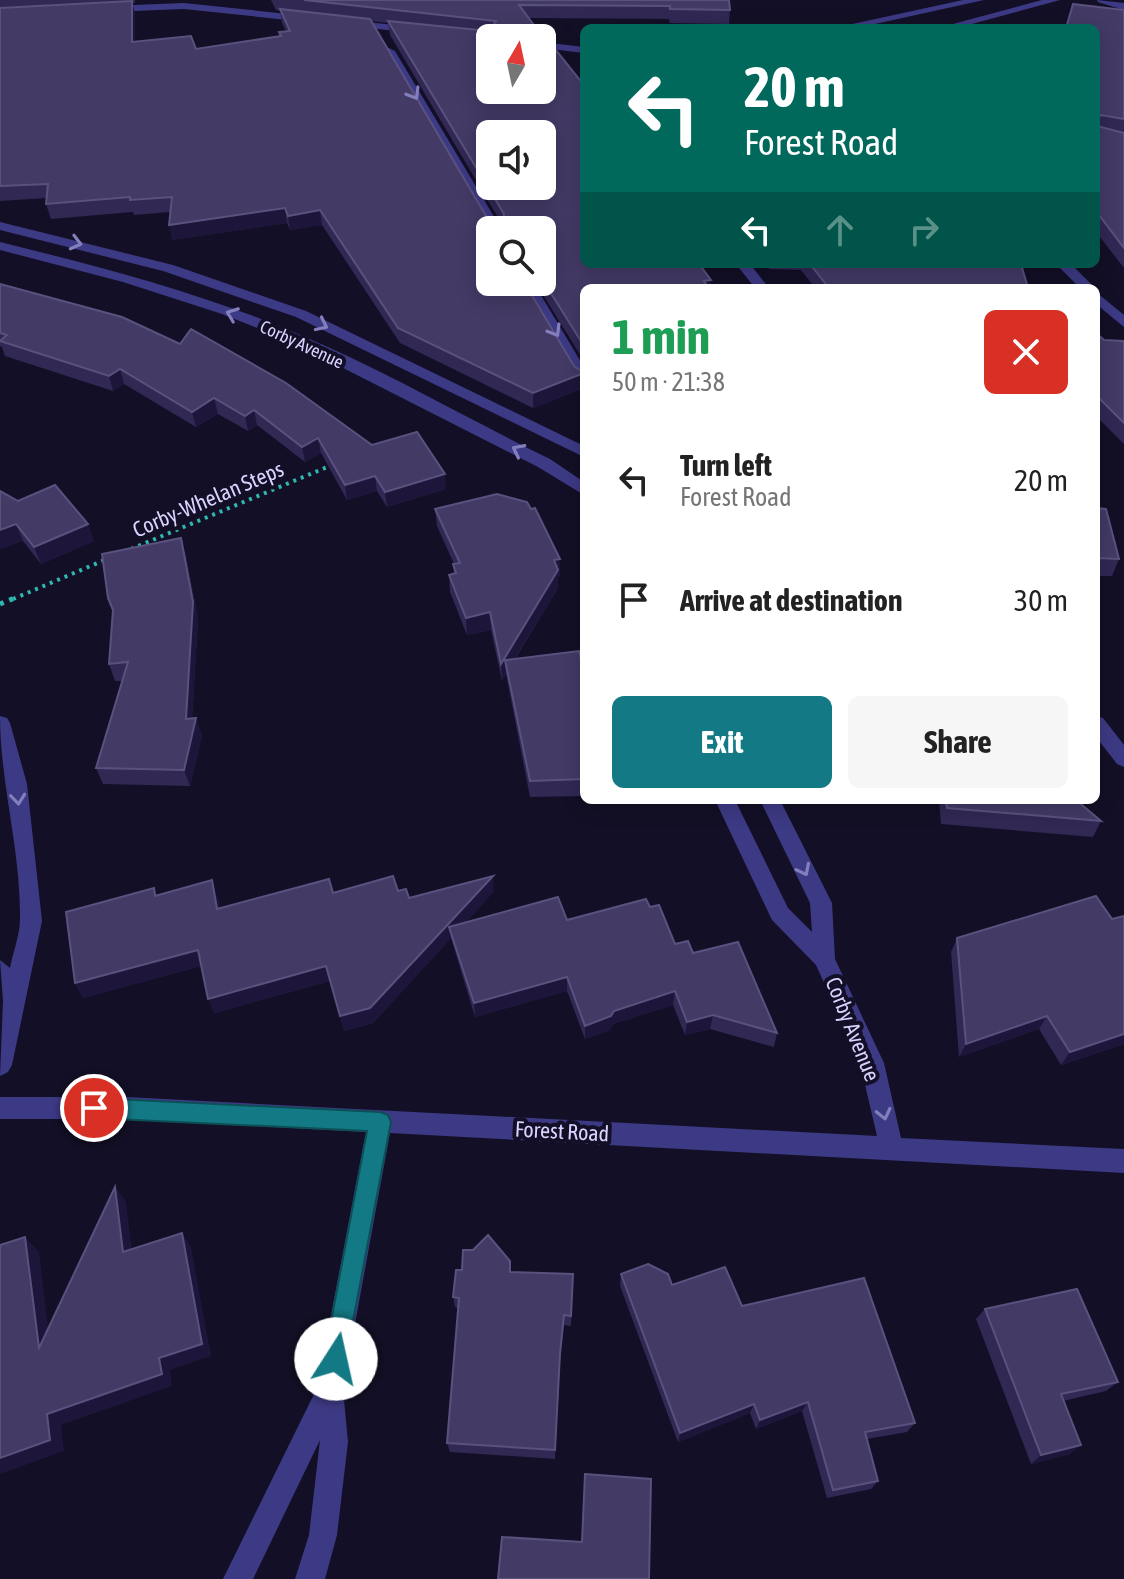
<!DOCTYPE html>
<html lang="en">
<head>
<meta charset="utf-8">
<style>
  body { margin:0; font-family:"Asap Condensed",sans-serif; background:#f6f6f6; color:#222; height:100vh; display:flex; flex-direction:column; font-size:30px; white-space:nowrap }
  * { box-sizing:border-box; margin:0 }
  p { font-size:26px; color:#767676 }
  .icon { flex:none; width:44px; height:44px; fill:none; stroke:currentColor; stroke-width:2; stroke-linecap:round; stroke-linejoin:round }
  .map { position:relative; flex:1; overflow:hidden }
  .side { position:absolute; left:580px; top:284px; width:520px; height:520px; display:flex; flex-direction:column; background:#fff; border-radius:12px; box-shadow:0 4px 20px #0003 }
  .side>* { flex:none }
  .top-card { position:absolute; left:580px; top:24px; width:520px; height:244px; border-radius:12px; box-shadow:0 4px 20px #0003; background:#00695c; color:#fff; overflow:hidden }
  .needle { width:52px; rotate:9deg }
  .tools { position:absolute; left:476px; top:24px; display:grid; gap:16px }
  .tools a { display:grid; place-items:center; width:80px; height:80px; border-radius:12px; background:#fff; box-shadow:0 4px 20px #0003; font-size:40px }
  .pin { position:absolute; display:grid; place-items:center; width:68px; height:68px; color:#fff; margin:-34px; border:4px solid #fff; border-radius:50%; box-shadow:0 2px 8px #0007 }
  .me { position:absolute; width:88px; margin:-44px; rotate:10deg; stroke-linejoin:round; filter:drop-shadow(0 0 6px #0008) }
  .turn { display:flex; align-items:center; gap:28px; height:168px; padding:0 32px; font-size:36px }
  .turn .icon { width:104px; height:104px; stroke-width:2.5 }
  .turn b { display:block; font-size:56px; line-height:68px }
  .lanes { display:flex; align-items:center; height:76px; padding:0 32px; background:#0003; justify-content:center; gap:40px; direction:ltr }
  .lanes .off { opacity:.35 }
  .round { display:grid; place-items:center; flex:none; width:84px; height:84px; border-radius:12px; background:#f6f6f6 }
  .headline { display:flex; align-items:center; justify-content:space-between; height:136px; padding:0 32px }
  h1 { font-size:48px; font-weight:700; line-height:60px; color:#1e9e55 }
  .cta { display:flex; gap:16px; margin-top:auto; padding:16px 32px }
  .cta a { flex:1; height:92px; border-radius:12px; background:#137a85; color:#fff; font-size:32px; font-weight:700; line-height:92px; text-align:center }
  .cta a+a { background:#f6f6f6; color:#222 }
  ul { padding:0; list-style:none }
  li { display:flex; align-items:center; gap:24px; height:120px; padding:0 32px }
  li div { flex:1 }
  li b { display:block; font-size:30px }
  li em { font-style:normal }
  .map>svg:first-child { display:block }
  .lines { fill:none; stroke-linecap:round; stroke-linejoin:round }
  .path-far1 { stroke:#2fb8b0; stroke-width:4; stroke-dasharray:3 5; stroke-linecap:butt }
  .path { stroke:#2fb8b0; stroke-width:5; stroke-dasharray:4 6; stroke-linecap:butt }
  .service { fill:#3d3a85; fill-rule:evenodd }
  .minor { fill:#3d3a85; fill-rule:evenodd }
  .wall { fill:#312854; fill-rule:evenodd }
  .shaded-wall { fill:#1d163a }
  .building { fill:#433a66; stroke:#5a527e; stroke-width:2; fill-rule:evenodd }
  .oneway { stroke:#837fbc }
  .route { fill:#137a85; stroke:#0c4f56; stroke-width:2 }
  .labels { text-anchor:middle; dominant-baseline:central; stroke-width:8; stroke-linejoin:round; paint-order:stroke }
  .far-street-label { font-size:18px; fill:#d9d4ff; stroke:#130f26 }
  .street-label { font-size:22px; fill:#d9d4ff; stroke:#130f26 }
</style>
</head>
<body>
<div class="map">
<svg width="1124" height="1579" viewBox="0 0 1124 1579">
  <rect width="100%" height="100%" fill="#130f26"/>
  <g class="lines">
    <g class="path-far1">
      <polyline points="131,549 332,465"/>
      <polyline points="13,599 107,559"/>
    </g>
    <polyline class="path" points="0,604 17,597"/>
    <polygon class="service" points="963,0 984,0 857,28 834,28"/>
    <g class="minor">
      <polygon points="1042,0 1060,0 957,28 938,28"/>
      <polygon points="1097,0 1124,3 1124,10 1098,2"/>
      <polygon points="184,3 307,16 313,19 307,22 184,9 108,12 103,9 108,6"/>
      <polygon points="347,20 414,27 420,30 414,33 343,25 343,21"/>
      <polygon points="542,42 584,47 584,53 542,48"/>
      <polygon points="389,48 395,51 502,230 490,230 490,233 488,230 383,51"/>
      <polygon points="0,222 173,265 306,311 584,446 584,457 296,317 163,271 0,230"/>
      <path d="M 0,242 C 101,267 202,293 298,334 C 384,370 466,418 550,459 L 584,482 L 584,495 L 538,467 L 290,341 L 222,314 L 123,282 L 0,250 Z"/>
      <polygon points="736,264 750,264 769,288 755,288"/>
      <polygon points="1056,264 1071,264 1095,288 1080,288"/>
      <polygon points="519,282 533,282 584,367 584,385 576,380"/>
      <polygon points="1096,292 1124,315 1124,327 1096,304"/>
      <path d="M 0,716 L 7,718 L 10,723 L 27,784 L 42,921 L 12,1065 L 8,1072 L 0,1076 L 3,1001 L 0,960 L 10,968 C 13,952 20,935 20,919 C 21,851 0,783 0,716 Z"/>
      <polygon points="1096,716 1103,718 1124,745 1124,767 1117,764 1096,737"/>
      <polygon points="715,800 735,800 788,908 812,932 810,903 760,800 780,800 832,903 835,959 884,1063 901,1138 1124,1149 1124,1173 390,1133 343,1389 348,1442 337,1535 325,1579 295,1579 309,1535 320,1440 253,1579 223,1579 317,1388 366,1132 126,1119 0,1119 0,1097 126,1097 877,1136 860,1063 816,965 772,920"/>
    </g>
  </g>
  <g class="wall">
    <path d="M 0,0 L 135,0 L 135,3 L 132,3 L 135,15 L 135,42 L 196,49 L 279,37 L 279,32 L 286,31 L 282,23 L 280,11 L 276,10 L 271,0 L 729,0 L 730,10 L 729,24 L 670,23 L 669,19 L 529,18 L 539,32 L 539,38 L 490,38 L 584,264 L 711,280 L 710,288 L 584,288 L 584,361 L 535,282 L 542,282 L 542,230 L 490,230 L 574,366 L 584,373 L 584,388 L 533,408 L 400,343 L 322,225 L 290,230 L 287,223 L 172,240 L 170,212 L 134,215 L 133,212 L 51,219 L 46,204 L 47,198 L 0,201 ZM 371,21 L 388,23 L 390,35 L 499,219 L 489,221 Z"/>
    <polygon points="1124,10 1124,268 1096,232 1096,28"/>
    <polygon points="769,264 1021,264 1028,288 815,288 801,270 769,269"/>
    <polygon points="0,284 372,445 446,489 387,507 377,491 347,500 321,453 305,462 257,425 248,431 218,414 196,427 124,384 113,391 5,356 2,347 0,346"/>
    <polygon points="1096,333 1104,340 1124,341 1124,444 1096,416"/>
    <polygon points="0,491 94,541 41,564 23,541"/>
    <polygon points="1096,508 1119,559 1112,576 1096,576"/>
    <polygon points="435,509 560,576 558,577 558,588 515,659 584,663 584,796 530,797 506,674 502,681 491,630 467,635 450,592 449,575 454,574 453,564 454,564 437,526"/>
    <polygon points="186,555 198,619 192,719 202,735 190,786 103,784 96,768 123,681 115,681 109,664 113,612 108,598"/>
    <polygon points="939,800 1076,800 1101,821 1093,837 941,824"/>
    <polygon points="154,888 157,895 217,896 220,908 333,893 398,891 409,898 494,891 465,923 567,920 650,907 675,944 693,953 777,1033 774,1047 710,1029 685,1035 673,1005 613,1024 610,1030 585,1039 567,991 475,1017 451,938 373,1023 344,1031 330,981 214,1013 201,966 83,998 75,983"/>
    <polygon points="957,938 1124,1044 1061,1065 1039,1029 959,1057 951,952"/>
    <polygon points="510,1261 511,1272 573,1274 571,1326 564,1325 560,1363 555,1459 450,1452 447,1443 458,1308 455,1307 453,1297 462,1270"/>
    <polygon points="621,1274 672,1285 742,1306 915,1423 907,1432 867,1439 878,1481 871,1489 827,1498 802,1411 756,1429 750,1413 678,1442 620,1286"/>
    <polygon points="985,1309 1118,1382 1106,1391 1063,1401 1070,1454 1031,1464 976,1319"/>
  </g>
  <g class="shaded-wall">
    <polygon points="132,1 135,15 135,56 132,42"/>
    <polygon points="539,32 539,38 494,38 494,36"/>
    <polygon points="285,208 287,223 172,240 169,225"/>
    <polygon points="320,210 322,225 290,230 288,216"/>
    <polygon points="711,280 710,288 703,288 704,281"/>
    <polygon points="120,369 124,384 113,391 109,376"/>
    <polygon points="584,373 584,388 533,408 533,393"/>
    <polygon points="214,398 218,414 196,427 192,412"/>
    <polygon points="254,410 257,425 248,431 245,416"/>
    <polygon points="318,438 321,453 305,462 302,447"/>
    <polygon points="445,474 446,489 387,507 385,492"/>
    <polygon points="375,476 377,491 347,500 345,485"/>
    <polygon points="16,524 23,541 0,550 0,530"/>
    <polygon points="88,524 94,541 41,564 34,547"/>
    <polygon points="181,538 186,555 198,619 191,735 186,719"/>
    <polygon points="560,559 560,576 558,577 558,588 507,671 505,660 506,674 502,681 501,664 554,560"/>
    <polygon points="490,612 491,630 467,635 466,618"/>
    <polygon points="196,718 202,735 190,786 184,770"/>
    <polygon points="493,876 494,891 452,937 449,927 451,938 373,1023 344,1031 340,1016"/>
    <polygon points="212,880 217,896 223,924 217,909"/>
    <polygon points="198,950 205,965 83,998 75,983"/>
    <polygon points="326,966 330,981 214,1013 208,999"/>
    <polygon points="567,977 567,991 475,1017 474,1003"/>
    <polygon points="675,991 673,1005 613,1024 610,1030 585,1039 585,1026 614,1011"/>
    <polygon points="713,1015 710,1029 685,1035 687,1022"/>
    <polygon points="1047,1016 1039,1029 959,1057 966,1044"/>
    <polygon points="1124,1034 1124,1044 1061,1065 1070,1052"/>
    <polygon points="115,1187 126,1202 134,1266 123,1252"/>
    <polygon points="182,1233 191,1247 211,1356 170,1370 172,1386 61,1425 64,1451 0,1474 0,1458 47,1414 159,1358"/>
    <polygon points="25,1237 39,1252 52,1360 39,1348"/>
    <polygon points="808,1402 802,1411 756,1429 760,1420"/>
    <polygon points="754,1404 750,1413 678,1442 680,1433"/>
    <polygon points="1081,1445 1070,1454 1031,1464 1041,1455"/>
  </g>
  <g class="building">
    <path d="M 304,0 L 729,0 L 730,10 L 670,9 L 670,6 L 519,5 L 539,32 L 494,36 L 502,38 L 490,38 L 490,90 L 542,90 L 542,46 L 555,49 L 584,85 L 584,264 L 699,264 L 711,280 L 704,281 L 709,288 L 584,288 L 584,346 L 542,279 L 542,230 L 490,230 L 490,282 L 524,282 L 574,366 L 584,373 L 533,393 L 398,328 L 320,210 L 288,216 L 285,208 L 169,225 L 172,197 L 130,200 L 130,197 L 46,204 L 48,184 L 0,186 L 0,8 L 132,1 L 132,42 L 191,36 L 196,49 L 281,36 L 279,32 L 290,31 L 280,9 L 370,19 L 489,221 L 503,218 L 504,214 L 388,21 L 489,31 L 496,21 ZM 490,134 L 542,134 L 542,186 L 490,186 Z"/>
    <polygon points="1073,4 1124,10 1124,119 1101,115 1097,118 1097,126 1124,133 1124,248 1096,211 1096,28 1066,28"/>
    <polygon points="810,264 1021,264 1028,288 829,288"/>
    <polygon points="0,284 122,317 180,344 191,329 286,383 372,445 417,432 445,474 385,492 375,476 345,485 318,438 302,447 254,410 245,416 214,398 192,412 120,369 109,376 0,341 7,335 0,333"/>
    <polygon points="1048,285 1051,288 1034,288"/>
    <polygon points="1096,333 1104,340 1124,341 1124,423 1096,395"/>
    <polygon points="55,485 88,524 34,547 16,524 0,530 0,491 18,501"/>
    <polygon points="497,494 527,502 531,509 535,508 560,559 554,560 558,570 501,664 490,612 466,618 449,575 456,573 453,564 460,563 435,509"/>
    <polygon points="1096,508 1106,509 1119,559 1096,558"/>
    <polygon points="181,538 193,602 186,719 196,718 184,770 96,768 128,662 109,664 113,610 108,598 102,554"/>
    <polygon points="579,651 582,663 584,663 584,779 530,781 505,660"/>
    <polygon points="946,800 1076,800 1101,821 947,808"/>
    <polygon points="393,876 398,891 406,889 409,898 493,876 370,1008 340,1016 326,966 208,999 198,950 75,983 66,912 154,888 155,896 212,880 217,909 329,879 333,893"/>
    <polygon points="1096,896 1112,919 1124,916 1124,1034 1070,1052 1047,1016 966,1044 957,938"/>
    <polygon points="558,897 567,920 646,899 650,907 659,905 675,944 688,941 693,953 738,942 777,1033 713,1015 687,1022 675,991 614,1011 611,1016 585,1026 567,977 474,1003 449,927"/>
    <polygon points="115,1187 123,1252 182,1233 202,1344 159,1358 162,1374 47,1414 50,1440 0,1458 0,1245 25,1237 39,1348"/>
    <polygon points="488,1235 510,1261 510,1272 573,1274 571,1316 564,1315 560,1353 555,1450 447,1443 459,1298 453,1297 456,1270 462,1270 463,1250 473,1250"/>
    <polygon points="648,1264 668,1274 672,1285 725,1267 742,1306 864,1278 915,1423 865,1432 878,1481 833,1490 808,1402 760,1420 754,1404 680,1433 621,1274"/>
    <polygon points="1077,1289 1118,1382 1061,1394 1081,1445 1041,1455 985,1309"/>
    <polygon points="585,1474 651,1479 649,1579 498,1579 502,1537 582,1542"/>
  </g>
  <defs><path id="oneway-chevron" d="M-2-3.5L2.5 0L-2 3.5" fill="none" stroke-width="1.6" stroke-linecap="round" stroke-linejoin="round" transform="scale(2)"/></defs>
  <g class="oneway">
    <use href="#oneway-chevron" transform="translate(414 94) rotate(59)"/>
    <use href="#oneway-chevron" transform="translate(76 243) rotate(15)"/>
    <use href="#oneway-chevron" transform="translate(232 314) rotate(-159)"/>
    <use href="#oneway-chevron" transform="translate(322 325) rotate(26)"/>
    <use href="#oneway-chevron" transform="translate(555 331) rotate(59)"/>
    <use href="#oneway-chevron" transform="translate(518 450) rotate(-153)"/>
    <use href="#oneway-chevron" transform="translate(18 799) rotate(84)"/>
    <use href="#oneway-chevron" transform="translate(804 870) rotate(63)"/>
    <use href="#oneway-chevron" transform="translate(884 1114) rotate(77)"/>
  </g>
  <polygon class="route" points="94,1098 380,1112 388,1115 391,1122 344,1368 336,1372 327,1368 324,1359 367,1131 94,1118 87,1115 84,1108 87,1101"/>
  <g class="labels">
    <g class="far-street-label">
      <text transform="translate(302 344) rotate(25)">Corby Avenue</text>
    </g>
    <g class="street-label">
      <text transform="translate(208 499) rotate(-23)">Corby-Whelan Steps</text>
      <text transform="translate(853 1029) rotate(68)">Corby Avenue</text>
      <text transform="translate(562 1131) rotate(3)">Forest Road</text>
    </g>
  </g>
</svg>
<div class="tools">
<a><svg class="needle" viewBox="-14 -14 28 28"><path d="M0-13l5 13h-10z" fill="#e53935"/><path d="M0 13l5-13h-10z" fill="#767676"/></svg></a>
<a><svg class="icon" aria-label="sound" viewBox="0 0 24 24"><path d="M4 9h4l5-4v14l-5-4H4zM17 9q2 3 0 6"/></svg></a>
<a><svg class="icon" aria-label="search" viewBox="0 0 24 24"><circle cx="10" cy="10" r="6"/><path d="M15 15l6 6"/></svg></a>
</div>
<div class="pin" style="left:94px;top:1108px;background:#d93025"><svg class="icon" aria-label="arrive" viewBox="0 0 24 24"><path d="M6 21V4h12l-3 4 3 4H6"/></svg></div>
<svg class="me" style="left:336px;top:1359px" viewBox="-20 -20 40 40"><circle r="19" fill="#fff"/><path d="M0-13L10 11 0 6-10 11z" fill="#137a85"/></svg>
<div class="top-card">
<div class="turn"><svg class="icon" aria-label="left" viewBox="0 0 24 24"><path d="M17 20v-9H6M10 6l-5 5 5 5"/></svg><div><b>20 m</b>Forest Road</div></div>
<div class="lanes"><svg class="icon" aria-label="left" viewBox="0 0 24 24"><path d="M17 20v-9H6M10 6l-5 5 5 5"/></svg><svg class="icon off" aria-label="ahead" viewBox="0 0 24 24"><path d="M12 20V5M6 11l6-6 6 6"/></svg><svg class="icon off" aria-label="right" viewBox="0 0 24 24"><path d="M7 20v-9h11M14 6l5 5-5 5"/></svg></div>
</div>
<section class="side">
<div class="headline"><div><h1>1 min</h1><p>50 m · 21:38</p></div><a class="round" style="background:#d93025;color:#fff"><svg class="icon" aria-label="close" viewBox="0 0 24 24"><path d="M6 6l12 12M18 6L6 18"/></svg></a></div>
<ul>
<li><svg class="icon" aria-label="left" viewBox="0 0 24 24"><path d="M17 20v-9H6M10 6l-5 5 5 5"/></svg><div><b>Turn left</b><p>Forest Road</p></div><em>20 m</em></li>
<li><svg class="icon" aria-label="arrive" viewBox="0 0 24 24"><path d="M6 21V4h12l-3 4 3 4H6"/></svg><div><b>Arrive at destination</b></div><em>30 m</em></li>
</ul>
<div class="cta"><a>Exit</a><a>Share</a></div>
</section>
</div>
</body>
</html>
